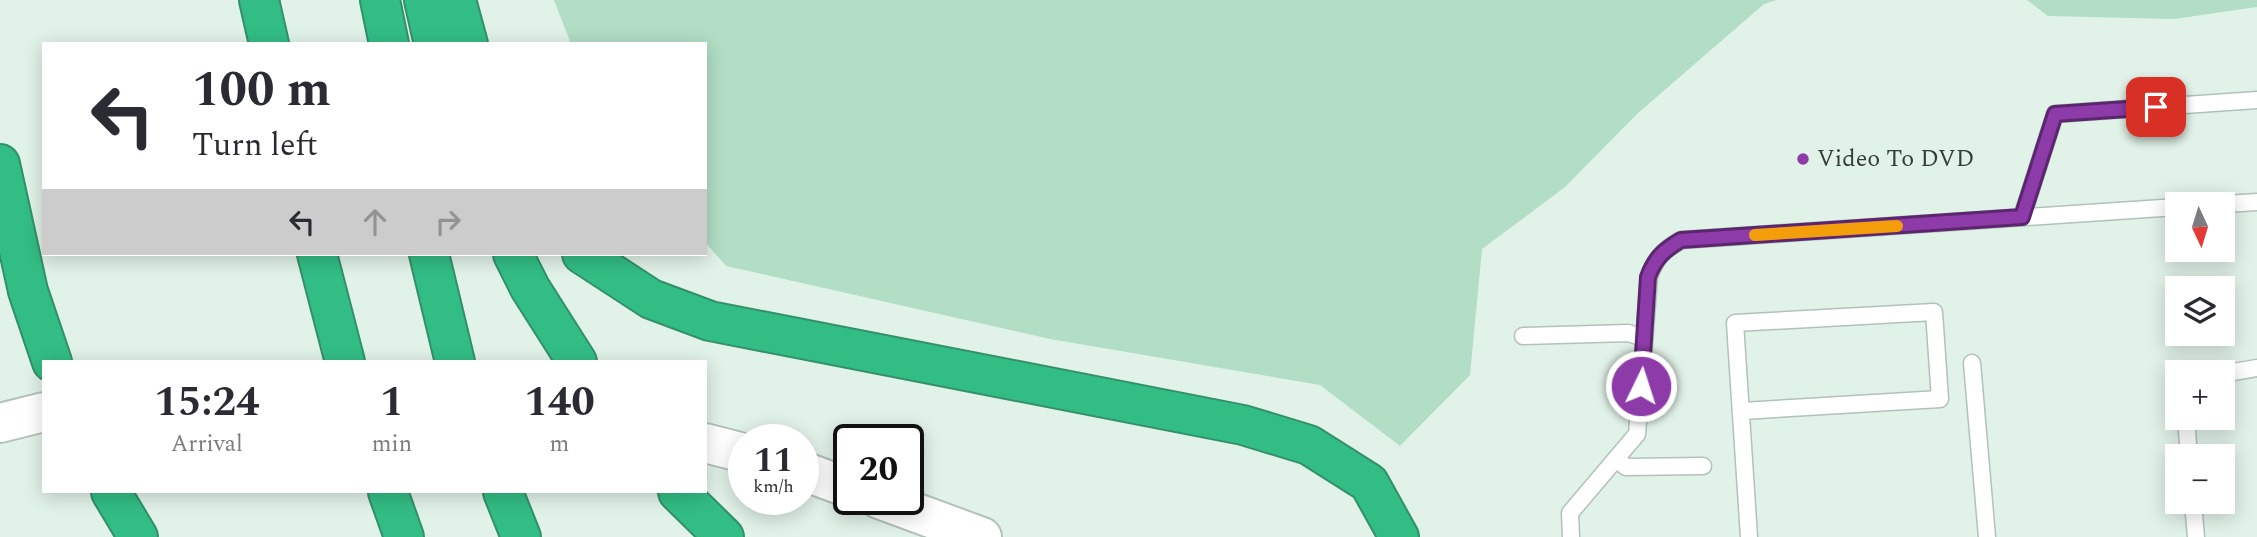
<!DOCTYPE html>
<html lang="en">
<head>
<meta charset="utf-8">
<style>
  body { margin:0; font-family:Spectral,serif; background:#f2f2f3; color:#2b2b33; height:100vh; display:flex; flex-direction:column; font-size:26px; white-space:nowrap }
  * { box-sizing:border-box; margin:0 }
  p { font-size:23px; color:#7c7c81 }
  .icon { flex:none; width:38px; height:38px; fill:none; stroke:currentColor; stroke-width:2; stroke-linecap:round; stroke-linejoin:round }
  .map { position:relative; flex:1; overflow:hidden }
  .side { position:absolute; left:42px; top:360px; width:665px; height:133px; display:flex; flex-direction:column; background:#fff; border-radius:0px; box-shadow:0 4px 18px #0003 }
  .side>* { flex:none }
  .top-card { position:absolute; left:42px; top:42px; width:665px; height:214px; border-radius:0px; box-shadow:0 4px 18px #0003; background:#fff; color:#2b2b33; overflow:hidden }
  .needle { width:46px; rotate:176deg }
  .fabs { position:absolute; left:2165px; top:192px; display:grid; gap:14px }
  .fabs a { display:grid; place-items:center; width:70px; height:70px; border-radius:0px; background:#fff; box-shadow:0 4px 18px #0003; font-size:35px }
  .speed { position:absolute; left:728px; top:424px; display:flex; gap:14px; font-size:35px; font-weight:700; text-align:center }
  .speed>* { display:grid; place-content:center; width:91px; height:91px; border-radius:50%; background:#fff; box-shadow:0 4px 18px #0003; line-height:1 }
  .speed small { font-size:18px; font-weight:400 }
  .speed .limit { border:4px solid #111; border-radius:10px; background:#fff; color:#111 }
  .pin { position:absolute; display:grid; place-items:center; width:60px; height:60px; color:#fff; margin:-30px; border-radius:14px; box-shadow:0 4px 10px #0006 }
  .me { position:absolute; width:77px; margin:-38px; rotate:4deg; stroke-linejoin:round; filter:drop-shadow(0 0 5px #0008) }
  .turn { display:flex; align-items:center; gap:24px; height:147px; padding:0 35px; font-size:32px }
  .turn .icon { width:91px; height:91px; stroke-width:2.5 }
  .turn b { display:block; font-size:49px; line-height:60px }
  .lanes { display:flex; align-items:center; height:66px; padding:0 35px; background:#0003; justify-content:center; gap:35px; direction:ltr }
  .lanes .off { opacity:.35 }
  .eta { display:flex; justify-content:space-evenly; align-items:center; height:119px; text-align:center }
  .eta b { font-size:42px; font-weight:700; line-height:49px }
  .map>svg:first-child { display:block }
  .green { fill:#b1dec5 }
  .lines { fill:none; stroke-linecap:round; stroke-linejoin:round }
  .service-casing { stroke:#b1c2b8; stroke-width:19 }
  .tertiary-casing { stroke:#b1c2b8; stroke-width:42 }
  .motorway-casing { stroke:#33906a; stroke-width:42 }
  .service { stroke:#fff; stroke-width:16 }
  .tertiary { stroke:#fff; stroke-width:38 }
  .motorway { stroke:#32bd84; stroke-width:38 }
  .route-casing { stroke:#5c266e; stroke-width:18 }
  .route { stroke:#8e3baa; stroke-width:12 }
  .slow { stroke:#f59e0b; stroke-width:12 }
  .poi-dot { fill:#8e3baa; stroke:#e1f2e8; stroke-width:2.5 }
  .labels { text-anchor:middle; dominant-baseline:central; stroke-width:5; stroke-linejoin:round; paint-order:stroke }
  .poi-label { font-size:24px; fill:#363d39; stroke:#e1f2e8; text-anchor:start }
</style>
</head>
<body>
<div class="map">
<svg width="2257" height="537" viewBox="0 0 2257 537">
  <rect width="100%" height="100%" fill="#e1f2e8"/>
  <g class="green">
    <polygon points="554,0 1777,0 1764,4 1638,113 1565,187 1482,249 1470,375 1400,446 1320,385 1050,339 726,266 705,242 705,44 571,44"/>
    <polygon points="2027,0 2257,0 2257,7 2174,19 2048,16"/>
  </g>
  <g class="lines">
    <g class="service-casing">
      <g id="service">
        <polyline points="2212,205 2257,202"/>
        <polyline points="2022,217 2055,114 2257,100"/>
        <polyline points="1523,336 1628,333 1644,338"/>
        <polyline points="1972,363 1987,537"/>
        <polyline points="2222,374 2257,368"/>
        <polyline points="1742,411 1940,399 1934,312 1735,323 1749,537"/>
        <polyline points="2186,418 2189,457"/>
        <polyline points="1616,459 1626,467 1703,466"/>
        <polyline points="2193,502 2196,537"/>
        <path d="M 1571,537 L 1570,513 L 1637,434 L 1649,277 C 1655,258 1664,250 1681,240 L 2177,207"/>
      </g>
    </g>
    <g class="tertiary-casing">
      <g id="tertiary">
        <polyline points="0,423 44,412"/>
        <polyline points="705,443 744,453"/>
        <polyline points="803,471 849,488"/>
        <polyline points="879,499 982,537"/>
      </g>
    </g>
    <g class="motorway-casing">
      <g id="motorway">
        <polyline points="259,0 269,44"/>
        <polyline points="380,0 389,44"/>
        <polyline points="424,0 434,44"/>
        <polyline points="456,0 468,44"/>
        <polyline points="0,164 28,291 52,362"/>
        <polyline points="317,254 345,362"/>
        <polyline points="429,254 455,362"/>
        <polyline points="513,254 530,288 577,362"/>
        <polyline points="582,254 651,299 710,321 1243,425 1309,445 1369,483 1399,537"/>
        <polyline points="111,492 138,537"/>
        <polyline points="388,492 404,537"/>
        <polyline points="503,492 521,537"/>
        <polyline points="678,492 724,537"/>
      </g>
    </g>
    <use href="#service" class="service"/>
    <use href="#tertiary" class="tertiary"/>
    <use href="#motorway" class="motorway"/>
  </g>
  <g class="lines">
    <g class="route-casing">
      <path id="route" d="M 1641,386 L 1648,277 C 1655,258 1664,250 1681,240 L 2022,217 L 2055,114 L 2156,107"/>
    </g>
    <use href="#route" class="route"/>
    <polyline class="slow" points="1755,235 1897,226"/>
  </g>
  <circle class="poi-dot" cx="1803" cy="159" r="7"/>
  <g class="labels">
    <g class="poi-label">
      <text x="1817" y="159">Video To DVD</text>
    </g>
  </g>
</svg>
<div class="fabs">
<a><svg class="needle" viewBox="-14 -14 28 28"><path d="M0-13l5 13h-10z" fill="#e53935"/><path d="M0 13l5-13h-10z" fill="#7c7c81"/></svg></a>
<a><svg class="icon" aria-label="layers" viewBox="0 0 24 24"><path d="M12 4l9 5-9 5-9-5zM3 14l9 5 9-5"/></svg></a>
<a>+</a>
<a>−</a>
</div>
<div class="speed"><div>11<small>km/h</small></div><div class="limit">20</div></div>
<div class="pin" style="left:2156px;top:107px;background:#d93025"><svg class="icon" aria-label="arrive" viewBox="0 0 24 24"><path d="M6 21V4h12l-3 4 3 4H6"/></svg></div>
<svg class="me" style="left:1641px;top:386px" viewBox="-20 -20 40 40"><circle r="17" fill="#8e3baa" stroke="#fff" stroke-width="3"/><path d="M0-11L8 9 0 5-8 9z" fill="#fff"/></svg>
<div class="top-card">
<div class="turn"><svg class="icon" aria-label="left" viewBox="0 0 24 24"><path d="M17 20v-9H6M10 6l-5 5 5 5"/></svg><div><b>100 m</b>Turn left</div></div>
<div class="lanes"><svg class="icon" aria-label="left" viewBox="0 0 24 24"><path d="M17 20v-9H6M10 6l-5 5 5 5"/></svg><svg class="icon off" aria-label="ahead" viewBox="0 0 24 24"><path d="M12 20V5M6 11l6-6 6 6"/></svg><svg class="icon off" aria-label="right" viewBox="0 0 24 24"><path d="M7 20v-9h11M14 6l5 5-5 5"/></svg></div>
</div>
<section class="side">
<div class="eta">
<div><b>15:24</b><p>Arrival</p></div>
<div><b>1</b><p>min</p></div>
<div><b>140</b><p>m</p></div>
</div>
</section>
</div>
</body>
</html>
